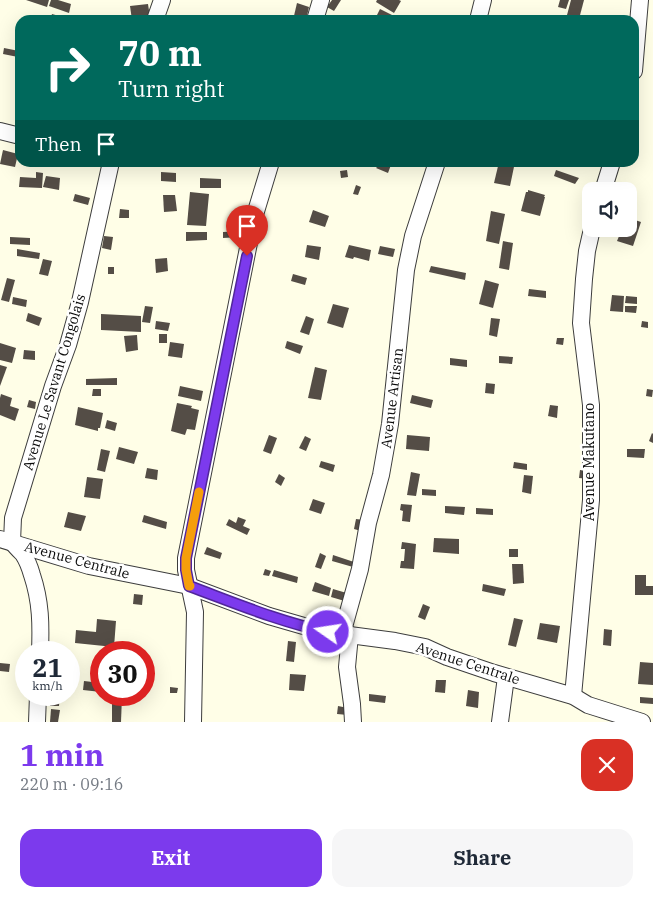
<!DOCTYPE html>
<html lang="en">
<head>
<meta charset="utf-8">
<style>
  body { margin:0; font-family:"IBM Plex Serif",serif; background:#f6f6f7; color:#1f2937; height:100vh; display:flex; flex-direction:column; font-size:19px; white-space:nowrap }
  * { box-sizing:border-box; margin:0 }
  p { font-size:16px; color:#747a83 }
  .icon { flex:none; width:28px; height:28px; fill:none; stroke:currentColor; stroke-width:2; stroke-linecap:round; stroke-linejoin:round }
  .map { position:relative; height:722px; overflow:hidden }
  .panel { display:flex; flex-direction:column; background:#fff; flex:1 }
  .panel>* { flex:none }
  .guide { position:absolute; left:15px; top:15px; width:624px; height:152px; border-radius:15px; box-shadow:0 5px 20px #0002; background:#00695c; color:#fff; overflow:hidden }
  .fabs { position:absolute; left:582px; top:182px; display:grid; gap:10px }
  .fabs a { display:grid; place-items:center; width:55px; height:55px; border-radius:10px; background:#fff; box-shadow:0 5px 20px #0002; font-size:25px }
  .speed { position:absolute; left:15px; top:641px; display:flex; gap:10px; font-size:25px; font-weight:700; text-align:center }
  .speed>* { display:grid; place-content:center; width:65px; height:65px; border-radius:50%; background:#fff; box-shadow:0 5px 20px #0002; line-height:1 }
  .speed small { font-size:12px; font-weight:400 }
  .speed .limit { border:8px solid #d22; background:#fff; color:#111 }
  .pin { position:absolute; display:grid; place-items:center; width:42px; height:42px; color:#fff; margin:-51px -21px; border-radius:50% 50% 50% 0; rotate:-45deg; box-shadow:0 0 5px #0007 }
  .pin .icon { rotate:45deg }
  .me { position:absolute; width:55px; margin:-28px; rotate:283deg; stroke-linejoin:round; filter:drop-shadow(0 0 4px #0008) }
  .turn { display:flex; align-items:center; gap:18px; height:105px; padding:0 20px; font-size:22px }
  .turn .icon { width:65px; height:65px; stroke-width:2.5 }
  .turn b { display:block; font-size:35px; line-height:42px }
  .then { display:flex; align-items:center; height:48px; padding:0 20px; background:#0003; gap:10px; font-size:19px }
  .round { display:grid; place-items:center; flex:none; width:52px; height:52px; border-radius:15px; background:#f6f6f7 }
  .headline { display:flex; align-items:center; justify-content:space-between; height:85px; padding:0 20px }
  h1 { font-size:30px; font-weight:700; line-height:38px; color:#7c3aed }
  .primary-button { display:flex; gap:10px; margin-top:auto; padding:10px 20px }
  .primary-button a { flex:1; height:58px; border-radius:15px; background:#7c3aed; color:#fff; font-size:20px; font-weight:700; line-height:58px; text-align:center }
  .primary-button a+a { background:#f6f6f7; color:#1f2937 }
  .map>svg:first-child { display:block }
  .building { fill:#544d46 }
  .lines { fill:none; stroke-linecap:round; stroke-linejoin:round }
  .minor-casing { stroke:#3d3d3d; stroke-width:18 }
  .minor { stroke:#fff; stroke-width:16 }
  .route-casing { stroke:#51269a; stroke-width:12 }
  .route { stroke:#7c3aed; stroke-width:9 }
  .slow { stroke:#f59e0b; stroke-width:9 }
  .labels { text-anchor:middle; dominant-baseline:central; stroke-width:5; stroke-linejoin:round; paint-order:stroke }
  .street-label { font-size:14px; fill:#0a0a0a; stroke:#fff }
</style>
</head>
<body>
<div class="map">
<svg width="653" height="722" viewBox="0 0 653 722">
  <rect width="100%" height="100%" fill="#fffee7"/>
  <g class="building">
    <polygon points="26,0 49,0 47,7"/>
    <polygon points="51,0 58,0 71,4 69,13 49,6"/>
    <polygon points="332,0 341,0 334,11 327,7"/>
    <polygon points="377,0 399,0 401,1 394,13 376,2"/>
    <polygon points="560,0 569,0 566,9 558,7"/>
    <polygon points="571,0 584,0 579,19 567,15"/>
    <polygon points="297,3 309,7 306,20 293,20"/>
    <polygon points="148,4 150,17 132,20 130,6"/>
    <polygon points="380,9 398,18 397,20 383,20 376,17"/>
    <polygon points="52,14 66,18 65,20 50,20"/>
    <polygon points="4,48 19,51 18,57 3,54"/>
    <polygon points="3,150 18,154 15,167 0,164"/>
    <polygon points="366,162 392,162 388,173 376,168 377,167"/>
    <polygon points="499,162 515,162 510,186 494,183"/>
    <polygon points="347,170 348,177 341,178 340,171"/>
    <polygon points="556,170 579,178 575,184 554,176"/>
    <polygon points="36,172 43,173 42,188 19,187 20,177 36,178"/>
    <polygon points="161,172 176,173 176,182 161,181"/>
    <polygon points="46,176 60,178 59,190 43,187"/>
    <polygon points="200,178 221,179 221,188 200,188"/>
    <polygon points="356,185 361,187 358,195 353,194"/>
    <polygon points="528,190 545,195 544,197 545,197 540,216 521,211 526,192 528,192"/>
    <polygon points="190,192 209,194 206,226 187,225"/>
    <polygon points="75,194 90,198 88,205 73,201"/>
    <polygon points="163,195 175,195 177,211 164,212"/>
    <polygon points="120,209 129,210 129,218 119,218"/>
    <polygon points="313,210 329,216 325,227 309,222"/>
    <polygon points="491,211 505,214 499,244 486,241"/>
    <polygon points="629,218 641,222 633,246 617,241 622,229 629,229"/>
    <polygon points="239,231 240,237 223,238 223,232"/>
    <polygon points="186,232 207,232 207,240 186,241"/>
    <polygon points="104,236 113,237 111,250 102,248"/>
    <polygon points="10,237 30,238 30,245 10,244"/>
    <polygon points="503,241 513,243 509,270 499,268"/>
    <polygon points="307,245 321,247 319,260 305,257"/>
    <polygon points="349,245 371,250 369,261 354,257 353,259 345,257"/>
    <polygon points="380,246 395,249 393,257 378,254"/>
    <polygon points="17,249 40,253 39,259 17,256"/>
    <polygon points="167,258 168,271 156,273 155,259"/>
    <polygon points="43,259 52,261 48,276 39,274"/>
    <polygon points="431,266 466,273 465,280 429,272"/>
    <rect x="108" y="267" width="6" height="7"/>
    <polygon points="293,274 307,278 305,285 291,281"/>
    <polygon points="7,278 15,280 9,302 1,300"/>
    <polygon points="485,280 499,284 493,308 479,304"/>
    <polygon points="529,289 546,291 546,298 528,296"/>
    <polygon points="612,295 624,296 623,312 610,311"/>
    <polygon points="626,296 637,297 637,304 625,303"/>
    <polygon points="13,297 27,300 26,307 12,304"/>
    <polygon points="333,304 349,308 343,328 327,323"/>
    <polygon points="145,306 153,307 150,323 142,322"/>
    <polygon points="625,306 637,306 636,313 625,312"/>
    <polygon points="28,313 42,318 39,326 26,321"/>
    <polygon points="101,314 141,316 141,332 101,330"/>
    <polygon points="306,316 314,319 309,335 300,332"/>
    <polygon points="491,318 500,319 497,337 489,335"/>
    <polygon points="156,321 170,323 168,331 155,329"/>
    <polygon points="642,321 648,322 648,328 641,327"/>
    <rect x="159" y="334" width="8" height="9"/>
    <polygon points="137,335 138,350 126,352 124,336"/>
    <polygon points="557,338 564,338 563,345 556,344"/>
    <polygon points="287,341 303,346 300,354 285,348"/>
    <polygon points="170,342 184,344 182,358 168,356"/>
    <polygon points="0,343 16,348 12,363 0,360"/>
    <polygon points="24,350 35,351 35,360 23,359"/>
    <polygon points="499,356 513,357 512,364 499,363"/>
    <polygon points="450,358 467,360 467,367 450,365"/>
    <polygon points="0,365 7,367 0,386"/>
    <polygon points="315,367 327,370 321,400 308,398"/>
    <polygon points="117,378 117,385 86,385 86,379"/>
    <polygon points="486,383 495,384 494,394 485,393"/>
    <polygon points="180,386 203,391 201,401 178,396"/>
    <polygon points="93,389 101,389 101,396 92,396"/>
    <polygon points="647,389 653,390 652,397 646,396"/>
    <polygon points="1,394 12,398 10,406 19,409 15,421 0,415 0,398"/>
    <polygon points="412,395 433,400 431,408 410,403"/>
    <polygon points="29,400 36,402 35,409 27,407"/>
    <polygon points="177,403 192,406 191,408 199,410 195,430 187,429 185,435 171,431"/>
    <polygon points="550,405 558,406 557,418 548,416"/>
    <polygon points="78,407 103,413 100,428 98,428 98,431 75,425"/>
    <polygon points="107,420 117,423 115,431 105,428"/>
    <polygon points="652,433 653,434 653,443 649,441"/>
    <polygon points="269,435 277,438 271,454 263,451"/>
    <polygon points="407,435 430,437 429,451 406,449"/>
    <polygon points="305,436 311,439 306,451 299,448"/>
    <polygon points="119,447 138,452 134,464 116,459"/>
    <polygon points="101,449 110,451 105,472 97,470"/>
    <polygon points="627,449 645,449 644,458 627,457"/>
    <polygon points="321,461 335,465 333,472 319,467"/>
    <polygon points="514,462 527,464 527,470 513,468"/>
    <polygon points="147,468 158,470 157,480 145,478"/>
    <polygon points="580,470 591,471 590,479 579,478"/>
    <polygon points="411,472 420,474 416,496 407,495"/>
    <polygon points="279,474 285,478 281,486 275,482"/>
    <polygon points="524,475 533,476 531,494 522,492"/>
    <polygon points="87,477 103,479 100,499 84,497"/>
    <polygon points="422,489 436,490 436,496 422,495"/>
    <polygon points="313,499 325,503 321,514 309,510"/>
    <polygon points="401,504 412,505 410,522 402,521 403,511 400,510"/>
    <polygon points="445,506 465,507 464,515 445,513"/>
    <polygon points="476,508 493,509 493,515 476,514"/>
    <polygon points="68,512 86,516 81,531 64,527"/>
    <polygon points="144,515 167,522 166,529 142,522"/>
    <polygon points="238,517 246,520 243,526 250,529 247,535 226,525 229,519 236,523"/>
    <polygon points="356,519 364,520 361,531 354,529"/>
    <polygon points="434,538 459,539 459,554 433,552"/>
    <polygon points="402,542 416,544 414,569 400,568 401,561 404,561 405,549 401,549"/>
    <polygon points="207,547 222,553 220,559 204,554"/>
    <rect x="509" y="549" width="9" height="8"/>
    <polygon points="320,553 326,556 321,569 315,567"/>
    <polygon points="333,555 354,562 353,567 332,561"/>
    <polygon points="512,564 523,564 524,583 513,584"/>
    <polygon points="265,569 271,571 269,576 263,575"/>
    <polygon points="274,570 298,577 297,583 272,576"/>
    <polygon points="635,575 646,575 646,586 653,586 653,595 635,595"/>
    <polygon points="315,582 331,588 329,596 312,591"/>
    <polygon points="483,584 506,589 504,596 482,591"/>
    <polygon points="333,589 350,594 348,602 331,597"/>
    <polygon points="134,594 143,595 142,605 133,604"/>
    <polygon points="423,604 430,607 425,620 418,617"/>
    <polygon points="514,618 523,620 516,647 508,645"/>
    <polygon points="97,619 116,621 114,647 75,643 76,630 96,632"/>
    <polygon points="540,623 560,626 557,643 537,639"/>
    <polygon points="604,629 612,630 611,646 603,645"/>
    <polygon points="288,641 296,642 294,662 286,661"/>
    <polygon points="640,662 653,663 653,685 638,684"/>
    <polygon points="0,663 10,664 9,672 0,671"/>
    <polygon points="290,674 306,675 304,691 289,690"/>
    <polygon points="436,680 446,680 445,693 435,692"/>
    <polygon points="84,681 101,683 101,692 83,690"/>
    <polygon points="170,687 178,688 177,693 170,693"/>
    <polygon points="468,690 479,692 478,708 466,706"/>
    <polygon points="369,694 386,696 385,703 369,701"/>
    <polygon points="51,695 60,695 59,706 50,706"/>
    <polygon points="112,695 122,696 121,722 112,722"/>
    <polygon points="640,697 653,698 653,704 640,703"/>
    <polygon points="338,706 348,708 348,715 337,714"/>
    <polygon points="51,709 60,710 58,722 50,722"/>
  </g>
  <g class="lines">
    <g class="minor-casing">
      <g id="minor">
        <polyline points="155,20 162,0"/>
        <polyline points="315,20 321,0"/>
        <polyline points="478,20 483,0"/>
        <polyline points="634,71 640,0"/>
        <polyline points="0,131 20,136"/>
        <polyline points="603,191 612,162"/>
        <polyline points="0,539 89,566 189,586 269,616 314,629 342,634 395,641 425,647 447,657 494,673 573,696 588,705 642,722"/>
        <polyline points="342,634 360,569 368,523 381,475 390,424 406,270 413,236 437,162"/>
        <polyline points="350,635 347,667 352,704 353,722"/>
        <path d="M 40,652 C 41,625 41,602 32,575 C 30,568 27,560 23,554 C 19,550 15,546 12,542 L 13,518 L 53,386 L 68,345 L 80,302 L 111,162"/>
        <polyline points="573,696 591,500 591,405 581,323 584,279 587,251 592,229"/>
        <polyline points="37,722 38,695"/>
        <polyline points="193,722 195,612 186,570 186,558 254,218 271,162"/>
        <polyline points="500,722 506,677"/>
      </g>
    </g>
    <use href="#minor" class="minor"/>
  </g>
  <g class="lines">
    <g class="route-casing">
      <path id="route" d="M 247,256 L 186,558 L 186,570 L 189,586 C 235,603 280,622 328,632"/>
    </g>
    <use href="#route" class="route"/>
    <polyline class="slow" points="190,586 189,586 186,570 186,558 199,492"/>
  </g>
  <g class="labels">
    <g class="street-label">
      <text transform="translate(54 382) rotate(-73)">Avenue Le Savant Congolais</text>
      <text transform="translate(392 398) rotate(-83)">Avenue Artisan</text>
      <text transform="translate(589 462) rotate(-90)">Avenue Makutano</text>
      <text transform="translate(77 560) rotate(15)">Avenue Centrale</text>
      <text transform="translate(468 663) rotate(18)">Avenue Centrale</text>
    </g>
  </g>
</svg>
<div class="fabs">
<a><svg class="icon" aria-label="sound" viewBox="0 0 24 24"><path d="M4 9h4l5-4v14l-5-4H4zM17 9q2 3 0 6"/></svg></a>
</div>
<div class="speed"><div>21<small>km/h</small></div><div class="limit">30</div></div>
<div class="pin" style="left:247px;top:256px;background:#d93025"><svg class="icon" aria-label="arrive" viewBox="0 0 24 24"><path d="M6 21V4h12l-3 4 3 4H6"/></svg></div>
<svg class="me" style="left:328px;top:632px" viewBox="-20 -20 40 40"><circle r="17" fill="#7c3aed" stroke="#fff" stroke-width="3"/><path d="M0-11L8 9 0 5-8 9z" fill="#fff"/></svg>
<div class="guide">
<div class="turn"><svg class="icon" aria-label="right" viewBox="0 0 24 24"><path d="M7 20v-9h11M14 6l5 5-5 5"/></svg><div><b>70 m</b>Turn right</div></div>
<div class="then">Then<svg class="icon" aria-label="arrive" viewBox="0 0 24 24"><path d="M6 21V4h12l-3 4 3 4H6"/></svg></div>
</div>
</div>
<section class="panel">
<div class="headline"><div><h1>1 min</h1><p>220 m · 09:16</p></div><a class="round" style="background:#d93025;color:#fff"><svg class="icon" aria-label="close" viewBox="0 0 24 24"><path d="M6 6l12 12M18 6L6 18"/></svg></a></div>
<div class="primary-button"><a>Exit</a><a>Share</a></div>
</section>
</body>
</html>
